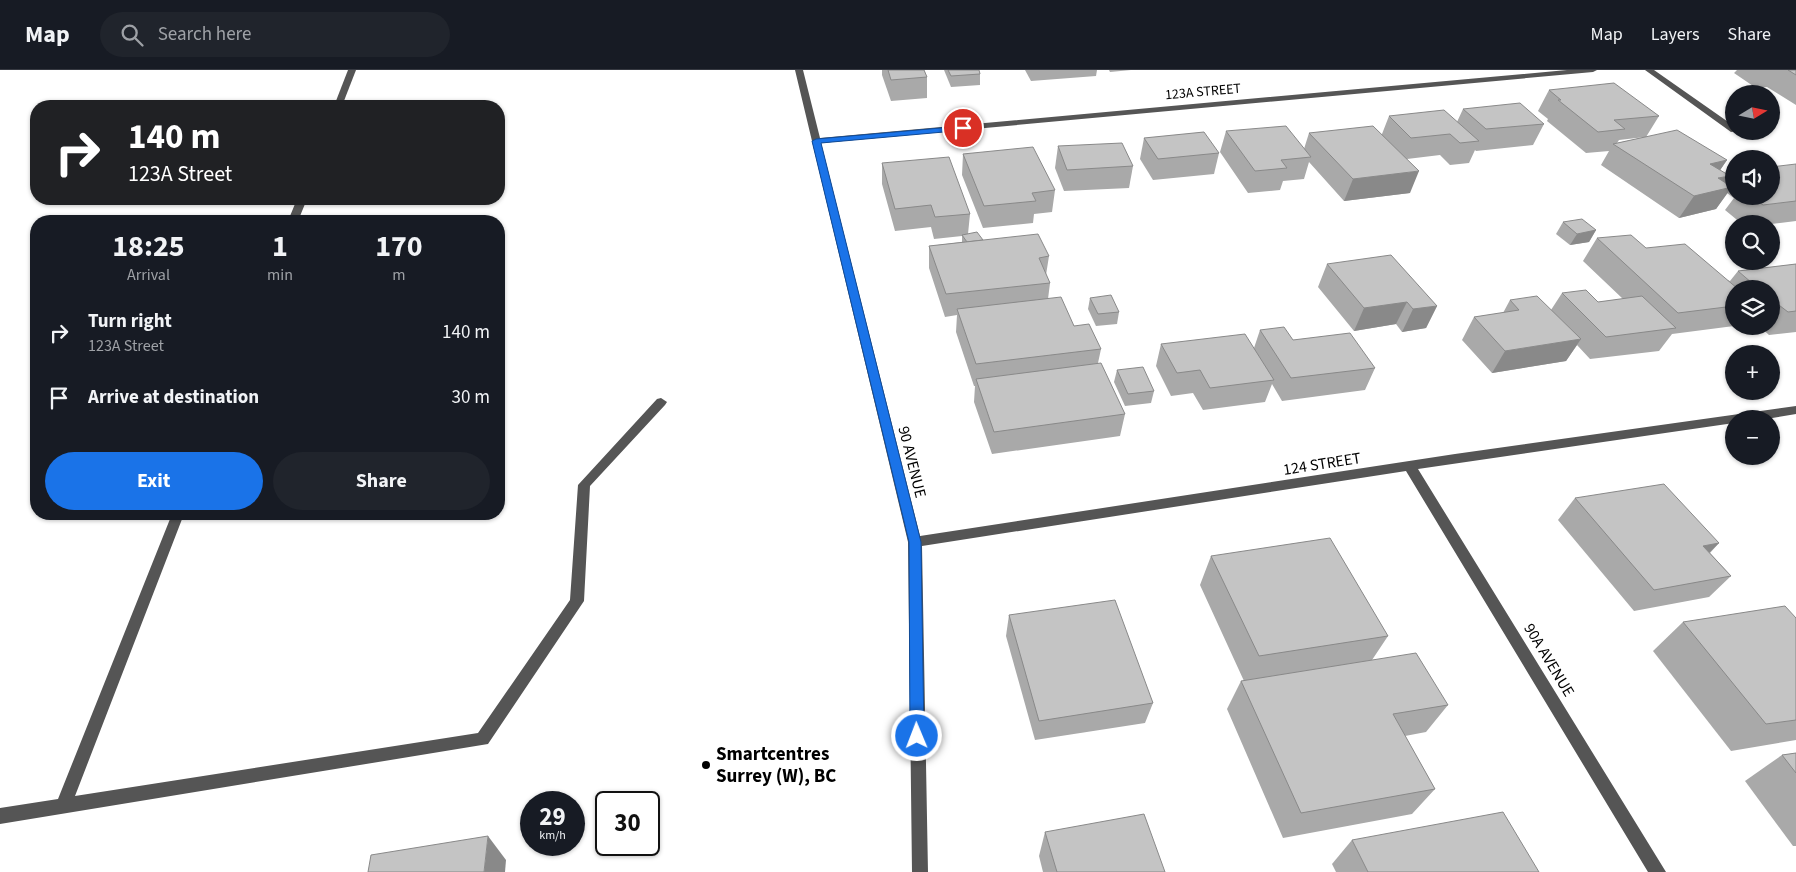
<!DOCTYPE html>
<html lang="en">
<head>
<meta charset="utf-8">
<style>
  body { margin:0; font-family:"Source Sans 3",sans-serif; background:#20242c; color:#f1f3f6; height:100vh; display:flex; flex-direction:column; font-size:19px; white-space:nowrap }
  * { box-sizing:border-box; margin:0 }
  p { font-size:16px; color:#9ea1a6 }
  .icon { flex:none; width:28px; height:28px; fill:none; stroke:currentColor; stroke-width:2; stroke-linecap:round; stroke-linejoin:round }
  .map { position:relative; flex:1; overflow:hidden }
  .side { position:absolute; left:30px; top:145px; width:475px; height:305px; display:flex; flex-direction:column; background:#171b24; border-radius:20px; box-shadow:0 1px 4px #0004 }
  .side>* { flex:none }
  .guide { position:absolute; left:30px; top:30px; width:475px; height:105px; border-radius:20px; box-shadow:0 1px 4px #0004; background:#202124; color:#fff; overflow:hidden }
  .needle { width:32px; rotate:80deg }
  .buttons { position:absolute; left:1725px; top:15px; display:grid; gap:10px }
  .buttons a { display:grid; place-items:center; width:55px; height:55px; border-radius:50%; background:#171b24; box-shadow:0 1px 4px #0004; font-size:25px }
  .speed { position:absolute; left:520px; top:721px; display:flex; gap:10px; font-size:25px; font-weight:700; text-align:center }
  .speed>* { display:grid; place-content:center; width:65px; height:65px; border-radius:50%; background:#171b24; box-shadow:0 1px 4px #0004; line-height:1 }
  .speed small { font-size:12px; font-weight:400 }
  .speed .limit { border:2px solid #111; border-radius:8px; background:#fff; color:#111 }
  .pin { position:absolute; display:grid; place-items:center; width:42px; height:42px; color:#fff; margin:-21px; border:2px solid #fff; border-radius:50%; box-shadow:0 1px 5px #0007 }
  .me { position:absolute; width:55px; margin:-28px; rotate:359deg; stroke-linejoin:round; filter:drop-shadow(0 0 4px #0008) }
  .turn { display:flex; align-items:center; gap:18px; height:105px; padding:0 15px; font-size:22px }
  .turn .icon { width:65px; height:65px; stroke-width:2.5 }
  .turn b { display:block; font-size:35px; line-height:42px }
  .eta { display:flex; justify-content:space-evenly; align-items:center; height:85px; text-align:center }
  .eta b { font-size:30px; font-weight:700; line-height:35px }
  .button { display:flex; gap:10px; margin-top:auto; padding:10px 15px }
  .button a { flex:1; height:58px; border-radius:30px; background:#1a73e8; color:#fff; font-size:20px; font-weight:700; line-height:58px; text-align:center }
  .button a+a { background:#20242c; color:#f1f3f6 }
  ul { padding:0; list-style:none }
  li { display:flex; align-items:center; gap:15px; height:65px; padding:0 15px }
  li div { flex:1 }
  li b { display:block; font-size:19px }
  li em { font-style:normal }
  header { display:flex; align-items:center; gap:30px; box-sizing:border-box; height:70px; padding:0 25px; background:#171b24; border-bottom:1px solid #363941 }
  header strong { font-size:24px }
  nav { display:flex; gap:28px; margin-inline-start:auto; font-size:18px }
  .search { width:350px; height:45px; background:#20242c; display:flex; align-items:center; gap:12px; box-sizing:border-box; padding:0 18px; border-radius:28px; color:#9ea1a6; font-size:19px }
  .map>svg:first-child { display:block }
  .lines { fill:none; stroke-linecap:round; stroke-linejoin:round }
  .minor { fill:#555; fill-rule:evenodd }
  .wall { fill:#a9a9a9; fill-rule:evenodd }
  .shaded-wall { fill:#898989 }
  .building { fill:#c4c4c4; stroke:#898989 }
  .route { fill:#1a73e8; stroke:#114b97 }
  .poi-dot { fill:#000; stroke:#fff; stroke-width:2 }
  .labels { text-anchor:middle; dominant-baseline:central; stroke-width:4; stroke-linejoin:round; paint-order:stroke }
  .far-street-label { font-size:14px; fill:#000; stroke:#fff }
  .street-label { font-size:16px; fill:#000; stroke:#fff }
  .near-poi-label { font-size:19px; font-weight:bold; fill:#000; stroke:#fff; text-anchor:start }
</style>
</head>
<body>
<header>
<strong>Map</strong>
<div class="search"><svg class="icon" aria-label="search" viewBox="0 0 24 24"><circle cx="10" cy="10" r="6"/><path d="M15 15l6 6"/></svg>Search here</div>
<nav><a>Map</a><a>Layers</a><a>Share</a></nav>
</header>
<div class="map">
<svg width="1796" height="802" viewBox="0 0 1796 802">
  <rect width="100%" height="100%" fill="#fff"/>
  <g class="lines">
    <g class="minor">
      <polygon points="348,0 356,0 342,36 334,36"/>
      <polygon points="795,0 803,0 820,68 1567,0 1597,0 1593,2 821,73 920,466 1455,384 1796,336 1796,344 1766,349 1734,349 1734,353 1418,399 1666,802 1648,802 1406,401 922,476 928,802 912,802 908,472"/>
      <polygon points="1645,0 1654,0 1734,56 1734,61 1737,61 1731,62"/>
      <polygon points="297,129 307,129 298,151 288,151"/>
      <polygon points="661,328 667,332 665,335 590,416 584,531 488,674 0,754 0,738 58,729 172,444 184,444 75,726 478,663 570,530 578,415 657,329"/>
    </g>
  </g>
  <g class="wall">
    <polygon points="882,0 924,0 927,7 927,28 891,31 882,5"/>
    <polygon points="944,0 979,0 980,4 980,15 951,17"/>
    <polygon points="1025,0 1097,0 1096,6 1031,11"/>
    <polygon points="1109,0 1131,0 1110,2"/>
    <polygon points="1737,0 1796,0 1796,35 1767,17 1756,18 1734,3"/>
    <path d="M 1549,20 L 1659,46 L 1646,67 L 1727,90 L 1720,100 L 1725,113 L 1730,116 L 1734,112 L 1734,126 L 1771,126 L 1796,94 L 1796,151 L 1771,154 L 1742,154 L 1725,140 L 1734,128 L 1727,123 L 1716,139 L 1679,148 L 1601,95 L 1609,81 L 1586,83 L 1547,51 L 1548,49 L 1538,41 ZM 1645,67 L 1617,73 L 1619,70 Z"/>
    <polygon points="1463,39 1544,54 1533,75 1476,81 1475,80 1469,93 1450,95 1440,85 1407,89 1410,123 1344,131 1309,92 1304,109 1283,111 1280,120 1248,123 1220,82 1226,61 1304,79 1309,63 1382,64 1389,46 1457,52"/>
    <polygon points="1144,68 1219,83 1214,104 1153,110 1140,89"/>
    <polygon points="1058,76 1133,96 1129,118 1064,121 1055,98"/>
    <polygon points="963,84 1055,120 1052,142 1034,144 1033,153 983,158 962,105"/>
    <polygon points="882,93 970,144 968,164 983,170 1049,186 1046,205 1050,213 1048,229 1074,256 1101,279 1098,293 1125,344 1120,366 992,384 974,332 975,316 974,316 956,262 957,245 945,247 929,198 929,176 962,172 962,166 934,169 931,157 895,161 882,114"/>
    <polygon points="1563,152 1596,160 1589,172 1570,175 1556,164"/>
    <polygon points="1597,168 1646,178 1730,211 1738,201 1796,194 1796,262 1769,265 1759,256 1771,256 1771,219 1734,219 1734,256 1672,264 1659,281 1590,289 1577,275 1566,291 1492,303 1462,270 1474,247 1503,243 1510,230 1551,240 1562,223 1598,232 1623,229 1583,191"/>
    <polygon points="1327,194 1437,236 1426,258 1402,262 1396,254 1354,261 1318,217"/>
    <polygon points="1090,228 1119,242 1117,254 1096,256 1088,239"/>
    <polygon points="1260,260 1293,270 1375,298 1365,320 1282,331 1272,314 1265,332 1203,340 1193,323 1171,326 1156,296 1161,274 1254,278"/>
    <polygon points="1117,300 1154,321 1151,333 1125,336 1114,312"/>
    <polygon points="1575,428 1719,473 1710,483 1731,506 1709,527 1634,541 1558,450"/>
    <polygon points="1211,486 1388,566 1372,590 1448,635 1426,662 1405,666 1435,719 1412,744 1283,768 1227,639 1241,611 1244,611 1200,515"/>
    <polygon points="1009,545 1153,633 1145,653 1035,670 1006,566"/>
    <polygon points="1796,548 1796,670 1731,681 1653,581 1683,552"/>
    <polygon points="1796,683 1796,776 1793,776 1745,711 1782,685"/>
    <polygon points="1045,762 1165,802 1043,802 1039,786"/>
    <polygon points="1352,770 1539,802 1336,802 1332,794"/>
  </g>
  <g class="shaded-wall">
    <polygon points="1727,90 1712,112 1710,94"/>
    <polygon points="1419,101 1410,123 1344,131 1353,109"/>
    <polygon points="1730,106 1720,120 1732,117 1716,139 1679,148 1694,126 1718,108"/>
    <polygon points="1596,160 1589,172 1570,175 1577,164"/>
    <polygon points="1407,232 1396,254 1354,261 1364,238"/>
    <polygon points="1437,236 1426,258 1402,262 1413,239"/>
    <polygon points="1581,269 1566,291 1492,303 1505,281"/>
    <polygon points="1719,473 1698,494 1703,476"/>
    <polygon points="488,766 506,790 505,802 484,802"/>
  </g>
  <g class="building">
    <polygon points="888,0 924,0 927,7 891,10"/>
    <polygon points="948,0 979,0 980,4 951,6"/>
    <polygon points="1788,0 1796,0 1796,5"/>
    <polygon points="1614,13 1659,46 1614,50 1625,59 1598,62 1558,30 1561,30 1549,20"/>
    <polygon points="1520,33 1544,54 1486,59 1463,39"/>
    <polygon points="1444,40 1479,71 1460,73 1450,64 1411,68 1389,46"/>
    <polygon points="1286,56 1311,87 1281,90 1287,98 1255,101 1226,61"/>
    <polygon points="1373,56 1419,101 1353,109 1309,63"/>
    <polygon points="1677,60 1727,90 1710,94 1730,106 1718,108 1732,117 1694,126 1613,74"/>
    <polygon points="1204,62 1219,83 1158,89 1144,68"/>
    <polygon points="1122,73 1133,96 1067,100 1058,76"/>
    <polygon points="1033,77 1055,120 1032,123 1036,131 984,136 963,84"/>
    <polygon points="949,87 970,144 935,147 931,135 895,139 882,93"/>
    <polygon points="1796,94 1796,131 1763,135 1751,126 1771,126 1771,97"/>
    <polygon points="1582,149 1596,160 1577,164 1563,152"/>
    <polygon points="977,162 983,170 967,172 962,165"/>
    <polygon points="1038,164 1049,186 1039,188 1050,213 946,224 929,176"/>
    <polygon points="1631,165 1646,178 1685,174 1738,219 1734,219 1734,236 1678,243 1597,168"/>
    <polygon points="1391,185 1437,236 1413,239 1407,232 1364,238 1327,194"/>
    <polygon points="1796,194 1796,241 1788,242 1771,229 1771,219 1759,219 1738,201"/>
    <polygon points="1586,220 1598,232 1642,226 1676,258 1606,267 1562,223"/>
    <polygon points="1111,225 1119,242 1098,244 1090,228"/>
    <polygon points="1537,226 1581,269 1505,281 1474,247 1519,240 1510,230"/>
    <polygon points="1061,227 1074,256 1089,254 1101,279 976,294 957,239"/>
    <polygon points="1284,257 1293,270 1350,263 1375,298 1291,308 1260,260"/>
    <polygon points="1245,264 1274,310 1210,318 1200,300 1177,303 1161,274"/>
    <polygon points="1101,293 1125,344 994,362 976,309"/>
    <polygon points="1143,297 1154,321 1128,324 1117,300"/>
    <polygon points="1664,414 1719,473 1703,476 1731,506 1654,520 1575,428"/>
    <polygon points="1330,468 1388,566 1259,586 1211,486"/>
    <polygon points="1115,530 1153,633 1039,651 1009,545"/>
    <polygon points="1785,536 1796,548 1796,650 1766,654 1683,552"/>
    <polygon points="1416,583 1448,635 1393,644 1435,719 1301,743 1241,611"/>
    <polygon points="1796,683 1796,703 1782,685"/>
    <polygon points="1503,742 1539,802 1368,802 1352,770"/>
    <polygon points="1144,744 1165,802 1057,802 1045,762"/>
    <polygon points="488,766 484,802 368,802 371,785"/>
  </g>
  <polygon class="route" points="963,56 967,58 966,60 821,73 921,472 924,666 922,671 917,672 912,671 910,666 909,472 812,71 816,69"/>
  <circle class="poi-dot" cx="706" cy="695" r="5"/>
  <g class="labels">
    <g class="far-street-label">
      <text transform="translate(1203 22) rotate(-5)">123A STREET</text>
    </g>
    <g class="street-label">
      <text transform="translate(912 392) rotate(76)">90 AVENUE</text>
      <text transform="translate(1322 394) rotate(-9)">124 STREET</text>
      <text transform="translate(1549 590) rotate(59)">90A AVENUE</text>
    </g>
    <g class="near-poi-label">
      <text x="716" y="684">Smartcentres<tspan x="716" dy="22">Surrey (W), BC</tspan></text>
    </g>
  </g>
</svg>
<div class="buttons">
<a><svg class="needle" viewBox="-14 -14 28 28"><path d="M0-13l5 13h-10z" fill="#e53935"/><path d="M0 13l5-13h-10z" fill="#9ea1a6"/></svg></a>
<a><svg class="icon" aria-label="sound" viewBox="0 0 24 24"><path d="M4 9h4l5-4v14l-5-4H4zM17 9q2 3 0 6"/></svg></a>
<a><svg class="icon" aria-label="search" viewBox="0 0 24 24"><circle cx="10" cy="10" r="6"/><path d="M15 15l6 6"/></svg></a>
<a><svg class="icon" aria-label="layers" viewBox="0 0 24 24"><path d="M12 4l9 5-9 5-9-5zM3 14l9 5 9-5"/></svg></a>
<a>+</a>
<a>−</a>
</div>
<div class="speed"><div>29<small>km/h</small></div><div class="limit">30</div></div>
<div class="pin" style="left:963px;top:58px;background:#d93025"><svg class="icon" aria-label="arrive" viewBox="0 0 24 24"><path d="M6 21V4h12l-3 4 3 4H6"/></svg></div>
<svg class="me" style="left:917px;top:666px" viewBox="-20 -20 40 40"><circle r="17" fill="#1a73e8" stroke="#fff" stroke-width="3"/><path d="M0-11L8 9 0 5-8 9z" fill="#fff"/></svg>
<div class="guide">
<div class="turn"><svg class="icon" aria-label="right" viewBox="0 0 24 24"><path d="M7 20v-9h11M14 6l5 5-5 5"/></svg><div><b>140 m</b>123A Street</div></div>
</div>
<section class="side">
<div class="eta">
<div><b>18:25</b><p>Arrival</p></div>
<div><b>1</b><p>min</p></div>
<div><b>170</b><p>m</p></div>
</div>
<ul>
<li><svg class="icon" aria-label="right" viewBox="0 0 24 24"><path d="M7 20v-9h11M14 6l5 5-5 5"/></svg><div><b>Turn right</b><p>123A Street</p></div><em>140 m</em></li>
<li><svg class="icon" aria-label="arrive" viewBox="0 0 24 24"><path d="M6 21V4h12l-3 4 3 4H6"/></svg><div><b>Arrive at destination</b></div><em>30 m</em></li>
</ul>
<div class="button"><a>Exit</a><a>Share</a></div>
</section>
</div>
</body>
</html>
